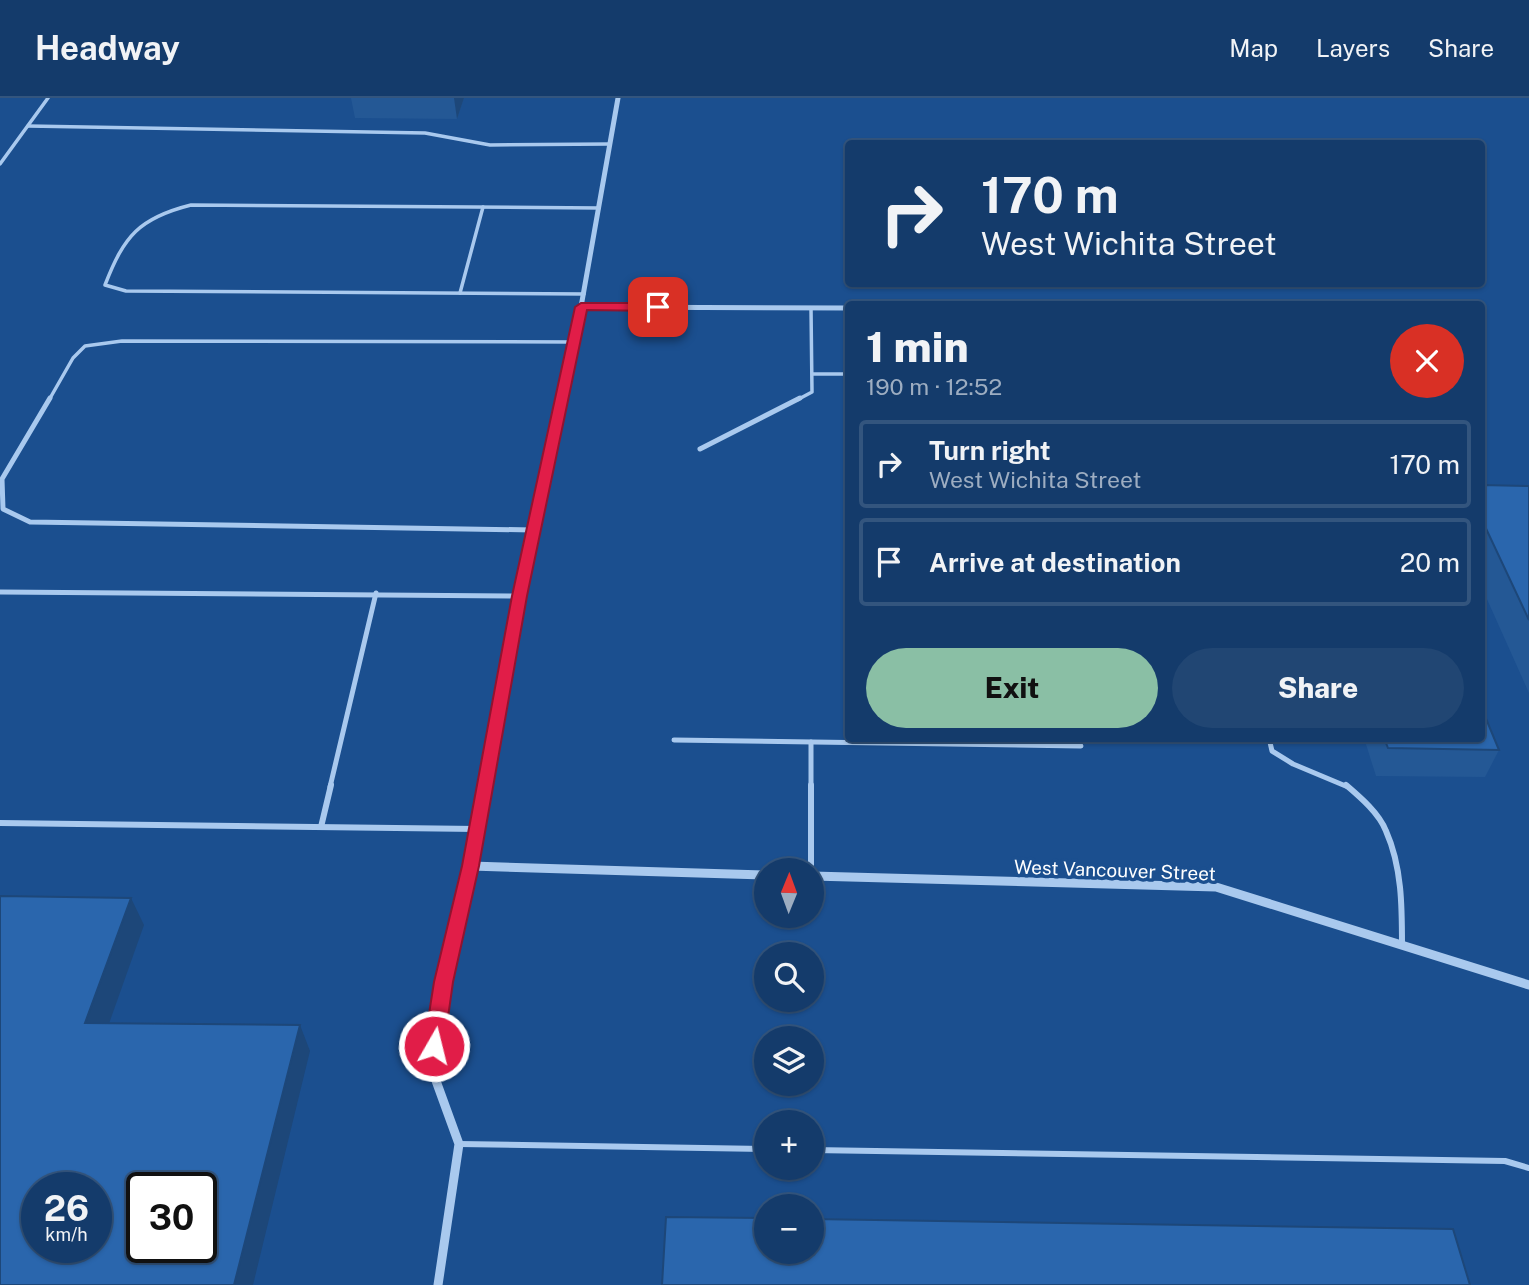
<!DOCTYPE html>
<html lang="en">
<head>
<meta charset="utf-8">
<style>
  body { margin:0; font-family:"Public Sans",sans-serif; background:#214673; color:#f1f3f6; height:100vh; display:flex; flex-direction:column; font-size:26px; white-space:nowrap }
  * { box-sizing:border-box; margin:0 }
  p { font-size:23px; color:#9dadc1 }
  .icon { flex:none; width:38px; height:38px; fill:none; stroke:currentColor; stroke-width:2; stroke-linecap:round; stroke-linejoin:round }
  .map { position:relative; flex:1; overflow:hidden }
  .side { position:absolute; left:845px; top:203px; width:640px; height:441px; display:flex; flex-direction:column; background:#143b6b; border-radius:7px; box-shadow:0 2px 5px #0004,0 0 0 2px #33557e }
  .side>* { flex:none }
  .banner { position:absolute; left:845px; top:42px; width:640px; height:147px; border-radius:7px; box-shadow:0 2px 5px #0004,0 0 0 2px #33557e; background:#143b6b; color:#f1f3f6; overflow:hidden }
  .needle { width:46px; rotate:1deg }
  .buttons { position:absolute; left:754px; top:760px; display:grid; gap:14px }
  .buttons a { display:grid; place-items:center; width:70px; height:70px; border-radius:50%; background:#143b6b; box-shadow:0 2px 5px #0004,0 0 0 2px #33557e; font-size:35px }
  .speed { position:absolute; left:21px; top:1074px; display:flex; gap:14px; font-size:35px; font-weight:700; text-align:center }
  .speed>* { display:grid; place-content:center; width:91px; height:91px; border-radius:50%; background:#143b6b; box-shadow:0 2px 5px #0004,0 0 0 2px #33557e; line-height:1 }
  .speed small { font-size:18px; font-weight:400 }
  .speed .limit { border:4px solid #111; border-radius:10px; background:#fff; color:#111 }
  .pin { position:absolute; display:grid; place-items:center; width:60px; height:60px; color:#fff; margin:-30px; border-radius:14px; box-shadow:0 4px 10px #0006 }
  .me { position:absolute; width:77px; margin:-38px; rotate:8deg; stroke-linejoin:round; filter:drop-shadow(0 0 5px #0008) }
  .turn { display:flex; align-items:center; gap:24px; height:147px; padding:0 21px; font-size:32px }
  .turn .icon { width:91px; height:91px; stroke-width:2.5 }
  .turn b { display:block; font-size:49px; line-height:60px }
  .round { display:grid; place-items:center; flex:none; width:74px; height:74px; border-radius:37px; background:#214673 }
  .head { display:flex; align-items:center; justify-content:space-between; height:119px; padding:0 21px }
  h1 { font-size:42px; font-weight:800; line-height:52px }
  .button { display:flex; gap:14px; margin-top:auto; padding:14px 21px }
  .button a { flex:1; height:80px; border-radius:42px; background:#8abfa5; color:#111; font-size:28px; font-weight:800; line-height:80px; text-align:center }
  .button a+a { background:#214673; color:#f1f3f6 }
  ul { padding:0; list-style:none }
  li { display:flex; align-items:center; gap:21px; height:88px; margin:0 14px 10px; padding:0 7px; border:4px solid #33557e; border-radius:7px }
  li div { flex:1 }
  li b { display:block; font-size:26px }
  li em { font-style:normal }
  header { display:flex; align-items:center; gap:42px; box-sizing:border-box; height:98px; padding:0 35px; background:#143b6b; border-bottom:2px solid #33557e }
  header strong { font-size:33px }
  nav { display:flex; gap:38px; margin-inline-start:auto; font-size:24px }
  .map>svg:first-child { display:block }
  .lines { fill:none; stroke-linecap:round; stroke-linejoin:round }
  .service-far2 { stroke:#a9c9ee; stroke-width:3.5 }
  .service-far1 { stroke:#a9c9ee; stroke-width:5 }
  .service { stroke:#a9c9ee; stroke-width:6 }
  .minor-far2 { stroke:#a9c9ee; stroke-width:5 }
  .minor-far1 { stroke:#a9c9ee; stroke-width:6 }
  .minor { stroke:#a9c9ee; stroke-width:9 }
  .wall { fill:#245895 }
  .shaded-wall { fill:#1d4779 }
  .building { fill:#2a66ad; stroke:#1d4779; stroke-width:2; fill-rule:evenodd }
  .route { fill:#e11d48; stroke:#92132f; stroke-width:2 }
  .labels { text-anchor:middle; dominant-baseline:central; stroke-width:7; stroke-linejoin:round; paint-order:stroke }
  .street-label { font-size:19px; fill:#fff; stroke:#1b4f8f }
</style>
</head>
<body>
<header>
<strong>Headway</strong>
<nav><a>Map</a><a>Layers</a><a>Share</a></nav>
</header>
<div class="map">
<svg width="1529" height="1187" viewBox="0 0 1529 1187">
  <rect width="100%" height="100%" fill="#1b4f8f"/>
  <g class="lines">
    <g class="service-far2">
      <polyline points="28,28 425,35 490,47 610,46"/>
      <polyline points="0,66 48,0"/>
      <polyline points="460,195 483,109"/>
      <path d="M 584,196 L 126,193 L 105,187 C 124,138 139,120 191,107 L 599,110"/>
      <polyline points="813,276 849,276"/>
      <polyline points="49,302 73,260 85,248 122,243 573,244"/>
      <polyline points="797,302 812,294 811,210"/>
    </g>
    <g class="service-far1">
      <polyline points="50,300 2,381 3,411 30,424 533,432"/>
      <polyline points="700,351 800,300"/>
      <polyline points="0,494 520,498"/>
      <polyline points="1269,640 1272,653 1293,666 1348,689"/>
      <polyline points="674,642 1081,648"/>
      <polyline points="811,644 811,689"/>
      <polyline points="330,689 376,495"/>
    </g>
    <g class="service">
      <polyline points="811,687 811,772"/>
      <path d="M 1346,687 C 1360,699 1379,715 1386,733 C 1402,769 1402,809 1402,847"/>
      <polyline points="0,725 477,731"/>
      <polyline points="321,729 331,687"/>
      <polyline points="459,1046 766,1051"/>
      <polyline points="812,1052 1505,1063 1529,1070"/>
    </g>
    <g class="minor-far2">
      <polyline points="581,209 849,210"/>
      <polyline points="561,302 581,209 618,0"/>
    </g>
    <polyline class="minor-far1" points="485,689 520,498 562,300"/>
    <g class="minor">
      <polyline points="471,768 766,777"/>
      <polyline points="812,778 1216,789 1529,887"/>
      <polyline points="438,1187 459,1046 431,969 443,884 471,768 486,687"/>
    </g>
  </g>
  <g class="wall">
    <polygon points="351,0 464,0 457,21 355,20"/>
    <polygon points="1482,387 1529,388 1529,595 1482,490"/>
    <polygon points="1364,640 1482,640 1499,652 1485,679 1376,678"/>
  </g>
  <g class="shaded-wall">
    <polygon points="454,0 464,0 457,21"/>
    <polygon points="131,800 144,827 100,951 85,925"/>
    <polygon points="300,927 310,953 253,1187 234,1187"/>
  </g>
  <g class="building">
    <polygon points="1482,387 1529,388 1529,522 1482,422"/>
    <polygon points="1482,611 1499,652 1388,650 1384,640 1482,640"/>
    <path d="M 0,798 L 131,800 L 85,925 L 300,927 L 234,1187 L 0,1187 ZM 37,1090 L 96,1090 L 96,1150 L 37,1150 ZM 142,1090 L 201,1090 L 201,1150 L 142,1150 Z"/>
    <polygon points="666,1119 766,1120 766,1153 812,1153 812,1121 1453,1131 1470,1187 662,1187"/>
  </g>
  <polygon class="route" points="581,205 658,205 664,209 658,213 587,212 527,498 479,768 453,884 444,948 441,954 434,956 427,954 424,948 434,884 462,768 512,498 575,209"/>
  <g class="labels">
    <g class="street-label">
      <text transform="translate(1115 772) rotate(2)">West Vancouver Street</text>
    </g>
  </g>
</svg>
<div class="buttons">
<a><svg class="needle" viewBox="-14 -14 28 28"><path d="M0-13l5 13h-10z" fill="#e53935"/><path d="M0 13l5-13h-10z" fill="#9dadc1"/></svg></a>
<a><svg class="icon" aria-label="search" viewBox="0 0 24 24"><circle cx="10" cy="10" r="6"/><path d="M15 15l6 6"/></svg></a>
<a><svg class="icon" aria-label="layers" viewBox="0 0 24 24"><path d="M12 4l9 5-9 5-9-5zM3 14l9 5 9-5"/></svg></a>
<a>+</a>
<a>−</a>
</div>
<div class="speed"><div>26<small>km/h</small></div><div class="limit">30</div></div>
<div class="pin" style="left:658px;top:209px;background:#d93025"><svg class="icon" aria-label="arrive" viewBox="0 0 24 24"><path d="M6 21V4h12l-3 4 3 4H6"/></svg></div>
<svg class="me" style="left:434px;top:948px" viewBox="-20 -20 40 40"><circle r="17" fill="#e11d48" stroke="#fff" stroke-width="3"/><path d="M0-11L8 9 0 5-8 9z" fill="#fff"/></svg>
<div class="banner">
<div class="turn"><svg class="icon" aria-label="right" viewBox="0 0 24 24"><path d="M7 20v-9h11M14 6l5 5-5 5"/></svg><div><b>170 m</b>West Wichita Street</div></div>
</div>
<section class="side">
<div class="head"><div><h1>1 min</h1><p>190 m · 12:52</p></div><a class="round" style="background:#d93025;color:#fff"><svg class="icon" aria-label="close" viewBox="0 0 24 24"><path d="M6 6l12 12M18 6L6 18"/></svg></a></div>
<ul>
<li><svg class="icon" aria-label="right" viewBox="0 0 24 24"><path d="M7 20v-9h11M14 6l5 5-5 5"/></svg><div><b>Turn right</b><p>West Wichita Street</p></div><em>170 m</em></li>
<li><svg class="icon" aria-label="arrive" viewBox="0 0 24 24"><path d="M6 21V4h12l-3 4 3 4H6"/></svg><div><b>Arrive at destination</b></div><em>20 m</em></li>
</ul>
<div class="button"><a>Exit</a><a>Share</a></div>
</section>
</div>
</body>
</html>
